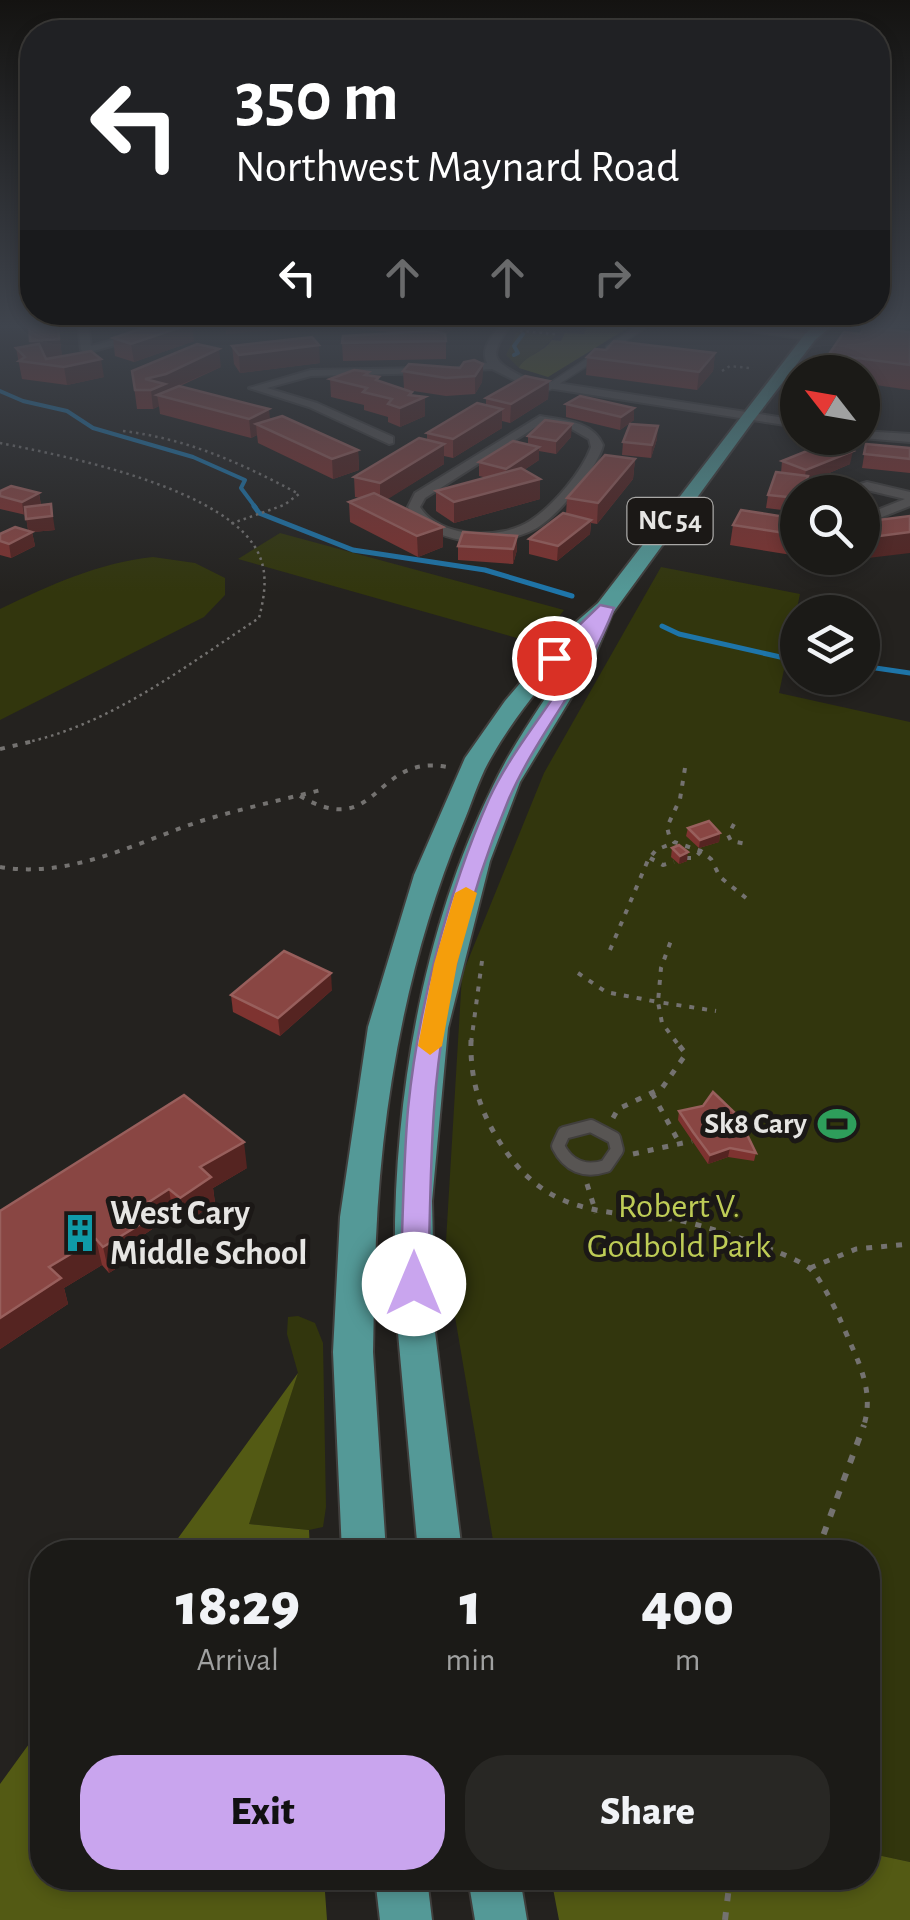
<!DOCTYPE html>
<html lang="en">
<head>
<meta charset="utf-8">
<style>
  body { margin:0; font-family:"Alegreya Sans",sans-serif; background:#282724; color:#f1f3f6; height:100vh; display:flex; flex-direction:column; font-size:38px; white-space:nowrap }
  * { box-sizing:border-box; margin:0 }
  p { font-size:32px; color:#a0a1a1 }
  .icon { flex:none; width:55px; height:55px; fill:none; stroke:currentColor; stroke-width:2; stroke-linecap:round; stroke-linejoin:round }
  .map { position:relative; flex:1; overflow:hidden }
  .side { position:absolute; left:30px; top:1540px; width:850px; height:350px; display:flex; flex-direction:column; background:#1b1a17; border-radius:40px; box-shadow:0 5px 15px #0003,0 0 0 2px #393836 }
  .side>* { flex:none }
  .hud { position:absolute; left:20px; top:20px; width:870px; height:305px; border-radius:40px; box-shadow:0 5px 15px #0003,0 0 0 2px #393836; background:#202124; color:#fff; overflow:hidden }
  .needle { width:65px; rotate:301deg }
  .buttons { position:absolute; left:780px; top:355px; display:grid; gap:20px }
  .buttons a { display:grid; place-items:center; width:100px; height:100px; border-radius:50%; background:#1b1a17; box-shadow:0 5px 15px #0003,0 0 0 2px #393836; font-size:50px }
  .pin { position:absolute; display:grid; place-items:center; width:85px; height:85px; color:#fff; margin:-42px; border:5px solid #fff; border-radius:50%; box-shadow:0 2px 10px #0007 }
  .me { position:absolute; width:110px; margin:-55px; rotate:0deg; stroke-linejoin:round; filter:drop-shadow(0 0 8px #0008) }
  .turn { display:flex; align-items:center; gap:35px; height:210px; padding:0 50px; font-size:45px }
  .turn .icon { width:130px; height:130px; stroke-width:2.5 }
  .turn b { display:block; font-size:70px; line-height:85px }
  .lanes { display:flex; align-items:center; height:95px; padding:0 50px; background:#0003; justify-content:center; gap:50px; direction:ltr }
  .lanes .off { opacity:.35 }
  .eta { display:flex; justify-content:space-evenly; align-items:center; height:170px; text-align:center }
  .eta b { font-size:60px; font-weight:800; line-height:70px }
  .primary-button { display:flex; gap:20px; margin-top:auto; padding:20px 50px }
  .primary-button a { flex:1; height:115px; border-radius:40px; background:#c9a5ee; color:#111; font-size:40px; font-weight:800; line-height:115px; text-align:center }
  .primary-button a+a { background:#282724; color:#f1f3f6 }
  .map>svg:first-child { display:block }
  .green { fill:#32360d }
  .forest { fill:#535a14 }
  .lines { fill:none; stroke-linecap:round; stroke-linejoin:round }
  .stream-far1 { stroke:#1e75a9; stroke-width:4 }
  .stream { stroke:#1e75a9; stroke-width:5 }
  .lane-far1-casing { stroke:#413f3d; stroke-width:9 }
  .lane-casing { stroke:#413f3d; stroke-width:16 }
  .street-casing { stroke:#413f3d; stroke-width:4 }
  .primary-casing { stroke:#413f3d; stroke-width:4 }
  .path-far3 { stroke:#747270; stroke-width:2.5; stroke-dasharray:2.5 4; stroke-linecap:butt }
  .path-far2 { stroke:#747270; stroke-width:4; stroke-dasharray:5 8; stroke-linecap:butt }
  .path-far1 { stroke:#747270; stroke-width:5; stroke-dasharray:6 9; stroke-linecap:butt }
  .path { stroke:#747270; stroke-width:6; stroke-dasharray:8 11; stroke-linecap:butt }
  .lane-far1 { stroke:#585553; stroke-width:6 }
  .lane { stroke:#585553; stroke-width:12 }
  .street { fill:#585553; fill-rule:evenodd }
  .primary { fill:#549997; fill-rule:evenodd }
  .wall { fill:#7e3330 }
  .shaded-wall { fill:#552421 }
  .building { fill:#894643; stroke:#985f5c; stroke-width:2.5 }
  .route { fill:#c9a5ee; stroke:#836b9b; stroke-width:2.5 }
  .slow { fill:#f59e0b }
  .labels { text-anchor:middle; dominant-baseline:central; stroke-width:10; stroke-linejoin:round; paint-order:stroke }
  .shield { fill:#1b1816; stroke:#a9a8a6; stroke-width:2.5 }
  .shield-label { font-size:28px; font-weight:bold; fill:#e6e5e3 }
  .poi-label { font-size:30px; font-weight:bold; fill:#e6e5e3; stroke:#1b1816; text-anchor:end }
  .near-park-label { font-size:35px; fill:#becc56; stroke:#1b1816 }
  .near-poi-label { font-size:35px; font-weight:bold; fill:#e6e5e3; stroke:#1b1816; text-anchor:start }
</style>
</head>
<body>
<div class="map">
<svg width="910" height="1920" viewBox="0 0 910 1920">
  <rect width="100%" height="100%" fill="#24221f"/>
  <g class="green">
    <path d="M 517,332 L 555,335 C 543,352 524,357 519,368 L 506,355 Z"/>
    <polygon points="280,533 564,610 538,644 238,559"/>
    <path d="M 153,557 L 195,563 L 225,578 L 225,595 L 204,617 L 0,720 L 0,609 C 51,585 97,563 153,557 Z"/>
    <polygon points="661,567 800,594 779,693 910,722 910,1862 868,1853 868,1552 495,1552 445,1258 462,975 544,773"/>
    <polygon points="298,1316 315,1323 323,1343 326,1507 323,1527 309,1530 248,1524 298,1373 287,1334 288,1317"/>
  </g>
  <g class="forest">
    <path d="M 634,324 L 548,377 L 519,368 C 524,356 543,353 552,340 L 561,341 L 565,333 L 584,334 L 587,325 Z"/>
    <polygon points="298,1373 249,1524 309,1530 310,1552 168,1552"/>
    <polygon points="42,1726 42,1878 324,1878 327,1920 0,1920 0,1784"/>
    <polygon points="868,1853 910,1862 910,1920 559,1920 551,1878 868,1878"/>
  </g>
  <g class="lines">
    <g class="stream-far1">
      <polyline points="514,355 518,353 514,346 523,334"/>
      <polyline points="0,391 23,401 67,411 93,428 193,457 245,480 241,488 256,508"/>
    </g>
    <g class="stream">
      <polyline points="254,506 259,513 353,550 485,570 572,596"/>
      <polyline points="662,626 679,634 798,661"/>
      <polyline points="862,666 910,673"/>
    </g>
    <g class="lane-far1-casing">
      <g id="lane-far1">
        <polyline points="717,324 810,337"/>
        <polyline points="609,348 646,324"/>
        <polyline points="549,387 595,357"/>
      </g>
    </g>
    <g class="lane-casing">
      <path id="lane" d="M 591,1126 L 614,1138 L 617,1150 L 606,1166 C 584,1173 568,1166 558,1146 L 564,1133 Z"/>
    </g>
    <g class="street-casing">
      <g id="street">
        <polygon points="78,324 88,324 91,346 172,324 191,324 86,353 81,350"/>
        <path d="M 501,324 L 511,324 C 488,357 491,360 525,378 L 798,420 L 798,427 L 522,384 L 492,369 L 453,371 L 452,369 L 487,363 C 480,348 492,337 501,324 Z"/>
        <polygon points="428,368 433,371 432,373 311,376 267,388 317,403 393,437 393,443 389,444 309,407 249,388 311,370"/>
        <path d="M 540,416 C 563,420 593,421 603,445 C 598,468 556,518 535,529 C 496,549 431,547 408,507 L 415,493 ZM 542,423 L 570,428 L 589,439 L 591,447 C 582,472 553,506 530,521 C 501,540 440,539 420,507 L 425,498 Z"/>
        <polygon points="862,431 910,434 910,442 862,438"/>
        <polygon points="867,482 910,492 910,506 862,525 862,516 905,499 867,490 834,492"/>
      </g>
    </g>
    <g class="primary-casing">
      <g id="primary">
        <path d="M 817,324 L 834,324 L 815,340 L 753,421 L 612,614 L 591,665 L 520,782 L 490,861 L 448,1028 L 432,1201 L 435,1332 L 462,1552 L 418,1552 L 395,1300 L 374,1302 L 373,1352 L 386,1552 L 342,1552 L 333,1352 L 340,1217 L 368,1027 L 414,875 L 465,758 L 505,701 L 561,635 L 598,603 L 805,334 ZM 580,642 C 553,691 517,735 493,786 C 421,932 392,1108 395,1270 L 375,1271 C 378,1121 404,966 462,826 C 472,803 479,777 492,756 C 515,716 548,675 580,642 Z"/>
        <polygon points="375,1878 427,1878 432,1920 380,1920"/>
        <polygon points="468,1878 520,1878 527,1920 475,1920"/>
      </g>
    </g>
    <g class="path-far3">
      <polyline points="520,331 555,334"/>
      <polyline points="722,371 730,366 749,368"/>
      <path d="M 123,431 C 188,439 241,463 299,494 L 284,505 L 230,524"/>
      <path d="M 0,443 C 65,456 234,489 260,557 C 268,577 264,598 259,618 C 187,665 113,723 28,742"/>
    </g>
    <g class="path-far2">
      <polyline points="0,749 38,740"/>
      <polyline points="685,768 680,799 667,827 669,835 674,842 701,851 711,859 720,877 746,898"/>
      <path d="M 300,796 C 379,842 373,753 447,767"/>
      <polyline points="734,824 728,835 731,841 746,844"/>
      <polyline points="650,858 663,865 674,862"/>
      <polyline points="686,858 695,858 701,851"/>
      <path d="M 0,867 C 70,879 135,843 201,821 C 240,809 281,800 321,790"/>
      <polyline points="610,950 648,860 656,850 673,843"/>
      <polyline points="578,973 606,992 658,1002 661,968 673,935"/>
      <polyline points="471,1043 482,961"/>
      <polyline points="677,1043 662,1023 658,1002 716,1011"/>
    </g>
    <g class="path-far1">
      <path d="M 471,1040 C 470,1078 479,1109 499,1141 C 544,1213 595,1211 671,1219 C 697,1222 787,1252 808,1267 C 822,1277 842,1323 849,1340 C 862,1369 874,1396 863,1428"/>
      <polyline points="652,1093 680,1144"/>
      <polyline points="613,1118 618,1109 662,1088 686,1054 675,1040"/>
      <polyline points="633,1154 692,1141"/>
      <polyline points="587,1184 596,1213"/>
      <polyline points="810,1268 856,1249 910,1244"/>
    </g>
    <g class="path">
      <polyline points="817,1552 864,1425"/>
      <polyline points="725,1920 730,1878"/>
    </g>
    <use href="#lane-far1" class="lane-far1"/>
    <use href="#lane" class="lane"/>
    <use href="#street" class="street"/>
    <use href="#primary" class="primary"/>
  </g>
  <g class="wall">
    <polygon points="26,324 58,324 62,357 104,377 67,385 22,379 16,348 31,345 29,329 27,329"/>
    <polygon points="347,324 452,324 452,329 446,335 446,359 343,361 342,343 398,333 347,327"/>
    <polygon points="910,332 910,390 862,383 862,372 823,372 825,360 860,334"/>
    <polygon points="113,338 194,341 134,362 115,356"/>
    <polygon points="232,346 320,363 240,373 234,364"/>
    <polygon points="606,350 715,353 713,371 697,390 586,375 587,357"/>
    <polygon points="483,364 482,382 475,394 446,396 407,390 425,416 400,427 388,422 388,417 364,410 364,405 331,397 330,379 369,372 369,376 380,381 404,389 403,371 460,368"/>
    <polygon points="221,367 180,386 358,450 359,470 333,479 258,443 257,435 251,438 160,414 159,406 153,409 137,409 132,371"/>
    <polygon points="549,381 548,399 510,423 502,421 502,428 453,458 444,456 444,464 387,499 443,527 443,547 418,557 350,522 349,502 360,498 355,497 354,477 427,440 427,433 486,405 486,398"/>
    <polygon points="566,404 634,408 634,420 620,430 566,417"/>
    <polygon points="528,436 571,437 556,454 539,451 539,460 524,470 540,479 540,499 454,523 436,511 436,491 487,478 479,476 479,462 528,444"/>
    <polygon points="657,439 651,458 622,455 623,442"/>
    <polygon points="866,444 910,448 910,473 862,468"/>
    <polygon points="635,459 633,479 597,524 591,523 590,534 557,561 529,554 529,539 566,514 567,498"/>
    <polygon points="782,461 850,464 806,483 804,492 798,492 798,512 766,508 768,495 781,473"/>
    <polygon points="0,491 39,493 41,505 55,530 32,532 35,546 11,558 0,555 0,534 28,530 26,515 0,509"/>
    <polygon points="910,516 868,558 862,552 862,522"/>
    <polygon points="798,519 798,556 730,545 733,525"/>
    <polygon points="517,536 517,550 513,564 458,560 458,546"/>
    <polygon points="688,828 720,833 719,842 699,848 686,836"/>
    <polygon points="672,848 687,861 679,864 671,857"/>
    <polygon points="332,990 280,1036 233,1012 231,995"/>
    <polygon points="679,1111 756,1153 754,1161 728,1157 708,1164 678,1120"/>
    <polygon points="247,1168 213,1188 215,1203 184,1224 173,1215 142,1236 144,1251 109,1273 102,1265 64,1288 68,1304 0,1349 0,1211"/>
  </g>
  <g class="shaded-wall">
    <polygon points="58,324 62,357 33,359 30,341"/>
    <polygon points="192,324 194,341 134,362 131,344"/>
    <polygon points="225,324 326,324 326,326 226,334"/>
    <polygon points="443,324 452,324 452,329 443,338"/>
    <polygon points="319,345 320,363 240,373 239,355"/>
    <polygon points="219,349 221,367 157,395 159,406 153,409 151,390 145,379"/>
    <polygon points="715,353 713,371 697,390 699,372"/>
    <polygon points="101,359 104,377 67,385 64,367"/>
    <polygon points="483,364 482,382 475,394 475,376"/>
    <polygon points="549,381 548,399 510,423 511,404"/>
    <polygon points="412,392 413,402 425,397 425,416 400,427 400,408"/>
    <polygon points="634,408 634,420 620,430 621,417"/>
    <polygon points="269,409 271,428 256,424 257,435 251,438 249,419"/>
    <polygon points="502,409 502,428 453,458 453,439"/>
    <polygon points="572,424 571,437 556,454 556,441"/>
    <polygon points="658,426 657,439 651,458 652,445"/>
    <polygon points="444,444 444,464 380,504 380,483"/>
    <polygon points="539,447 539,460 506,482 506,469"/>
    <polygon points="358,450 359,470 333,479 332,459"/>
    <polygon points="853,451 850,464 806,483 804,492 802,492 806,470"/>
    <polygon points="635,459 633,479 597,524 598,503"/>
    <polygon points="540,479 540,499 454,523 454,502"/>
    <polygon points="39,493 41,507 24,516 22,502"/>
    <polygon points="51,504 55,530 32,532 35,546 11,558 9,544 29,533 26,519"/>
    <polygon points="591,520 590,534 557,561 558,546"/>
    <polygon points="443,527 443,547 418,557 417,536"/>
    <polygon points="910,532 910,553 868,558 872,537"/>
    <polygon points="517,536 517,550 513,564 513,549"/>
    <polygon points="720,833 719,842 699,848 700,840"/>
    <polygon points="688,852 687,861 679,864 680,856"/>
    <polygon points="331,973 332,990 280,1036 278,1018"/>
    <polygon points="244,1142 247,1168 213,1188 215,1203 184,1224 180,1198 200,1167"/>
    <polygon points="730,1148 728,1157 708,1164 710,1155"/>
    <polygon points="169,1189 173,1215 142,1236 144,1251 109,1273 103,1247 129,1215"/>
    <polygon points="96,1239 102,1265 64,1288 68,1304 0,1349 0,1318 49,1267"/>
  </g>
  <g class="building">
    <polygon points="29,324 58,324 59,339 30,341"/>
    <polygon points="155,324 190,324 131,344 113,338"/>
    <polygon points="865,327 910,332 910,365 842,356 839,362 825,360 844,332 860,334"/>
    <polygon points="433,331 445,334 446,341 342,343 343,336"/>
    <polygon points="312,337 319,345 239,355 232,346"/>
    <polygon points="614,341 715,353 699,372 587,357 595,349 606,350"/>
    <polygon points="39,344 46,359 91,351 101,359 64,367 19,361 25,357 16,348"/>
    <polygon points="197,344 219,349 166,374 145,379 165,384 151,390 135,390 132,371"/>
    <polygon points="474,360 483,364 475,376 446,378 403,371 409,364 460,368 464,362"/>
    <polygon points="354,370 369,372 365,375 379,377 376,380 412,392 409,395 425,397 400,408 388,404 392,399 363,392 367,388 330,379"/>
    <polygon points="525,376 549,381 511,404 486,398"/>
    <polygon points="179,386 269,409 249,419 157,395"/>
    <polygon points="580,396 634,408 621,417 566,404"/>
    <polygon points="477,403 502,409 453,439 427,433"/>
    <polygon points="282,416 358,450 332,459 256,424"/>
    <polygon points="545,420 572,424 556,441 528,436"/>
    <polygon points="630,424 658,426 652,445 623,442"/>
    <polygon points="419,438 444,444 380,483 354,477"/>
    <polygon points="513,441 539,447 506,469 479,462"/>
    <polygon points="829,442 853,451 806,470 782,461"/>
    <polygon points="866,444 910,448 910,459 864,454"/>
    <polygon points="605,455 635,459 598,503 567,498"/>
    <polygon points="521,468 540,479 454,502 436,491"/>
    <polygon points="776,472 808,476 802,492 798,492 798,498 768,495"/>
    <polygon points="11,486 39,493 22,502 0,496 0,491"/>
    <polygon points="374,493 443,527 417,536 349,502"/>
    <polygon points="51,504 52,516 26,519 25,507"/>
    <polygon points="741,510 798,519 798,535 733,525"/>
    <polygon points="563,513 591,520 558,546 529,539"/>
    <polygon points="910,516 910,532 872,537 862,528 862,522"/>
    <polygon points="15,527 32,532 9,544 0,541 0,534"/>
    <polygon points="463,532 517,536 513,549 458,546"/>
    <polygon points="709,821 720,833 700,840 688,828"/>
    <polygon points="679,845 688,852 680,856 672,848"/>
    <polygon points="284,951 331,973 278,1018 231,995"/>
    <polygon points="713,1092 738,1116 756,1153 730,1148 710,1155 693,1132 679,1111 703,1106"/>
    <polygon points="184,1095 244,1142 200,1167 211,1177 180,1198 169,1189 129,1215 139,1225 103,1247 96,1239 49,1267 61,1278 0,1318 0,1211"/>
  </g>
  <linearGradient id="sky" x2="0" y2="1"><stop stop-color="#141311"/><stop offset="0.55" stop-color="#3f444d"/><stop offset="1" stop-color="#3f444d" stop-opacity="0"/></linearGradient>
  <rect width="910" height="593" fill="url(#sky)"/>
  <path class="route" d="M 600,605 L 614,608 C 588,678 537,733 508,801 C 468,896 441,1006 434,1110 C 430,1167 430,1226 428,1284 L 424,1292 L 414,1295 L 404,1292 L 400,1284 C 403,1226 403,1167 408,1109 C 418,1008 448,892 489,799 C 515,742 564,694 587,636 L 560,662 L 545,658 Z"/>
  <polygon class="slow" points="466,887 477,893 457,964 442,1046 430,1055 418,1046 434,964 455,893"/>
  <defs>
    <g id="stadium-bare" transform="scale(3)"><path d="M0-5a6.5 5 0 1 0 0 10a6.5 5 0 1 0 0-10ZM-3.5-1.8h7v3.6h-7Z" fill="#2e9e5b" stroke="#1b1816" stroke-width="2.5" paint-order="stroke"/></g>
    <g id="building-bare" transform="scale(3)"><path d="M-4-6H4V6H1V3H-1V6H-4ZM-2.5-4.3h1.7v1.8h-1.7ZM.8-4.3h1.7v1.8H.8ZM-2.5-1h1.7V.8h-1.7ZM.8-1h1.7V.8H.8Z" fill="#0f9aa8" stroke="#1b1816" stroke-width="2.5" paint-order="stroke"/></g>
  </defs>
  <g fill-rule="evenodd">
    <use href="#stadium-bare" x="837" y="1124"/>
    <use href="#building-bare" x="80" y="1233"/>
  </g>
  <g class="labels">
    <rect class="shield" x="627.5" y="498" width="85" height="46" rx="8"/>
    <g class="shield-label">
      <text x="670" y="521">NC 54</text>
    </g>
    <g class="poi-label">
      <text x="807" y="1124">Sk8 Cary</text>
    </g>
    <g class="near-park-label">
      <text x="679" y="1206">Robert V.<tspan x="679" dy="40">Godbold Park</tspan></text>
    </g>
    <g class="near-poi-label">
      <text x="110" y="1213">West Cary<tspan x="110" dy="40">Middle School</tspan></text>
    </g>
  </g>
</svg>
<div class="buttons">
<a><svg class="needle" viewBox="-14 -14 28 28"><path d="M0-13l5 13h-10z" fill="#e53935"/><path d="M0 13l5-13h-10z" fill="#a0a1a1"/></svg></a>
<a><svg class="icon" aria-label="search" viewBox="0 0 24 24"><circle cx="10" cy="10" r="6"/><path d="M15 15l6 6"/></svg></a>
<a><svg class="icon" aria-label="layers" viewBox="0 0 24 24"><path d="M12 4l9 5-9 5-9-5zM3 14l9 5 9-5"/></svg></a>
</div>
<div class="pin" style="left:554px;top:658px;background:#d93025"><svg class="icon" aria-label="arrive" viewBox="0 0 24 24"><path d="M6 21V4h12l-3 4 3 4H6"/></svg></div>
<svg class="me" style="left:414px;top:1284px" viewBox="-20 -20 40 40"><circle r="19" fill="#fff"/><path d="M0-13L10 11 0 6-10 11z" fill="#c9a5ee"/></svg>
<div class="hud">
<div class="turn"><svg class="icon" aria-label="left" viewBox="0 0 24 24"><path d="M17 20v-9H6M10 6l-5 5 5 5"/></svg><div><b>350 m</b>Northwest Maynard Road</div></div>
<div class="lanes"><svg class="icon" aria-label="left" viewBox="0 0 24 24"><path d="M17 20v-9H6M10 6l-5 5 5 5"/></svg><svg class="icon off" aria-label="ahead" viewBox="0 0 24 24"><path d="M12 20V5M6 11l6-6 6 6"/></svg><svg class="icon off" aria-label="ahead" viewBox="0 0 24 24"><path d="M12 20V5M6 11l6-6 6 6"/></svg><svg class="icon off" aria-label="right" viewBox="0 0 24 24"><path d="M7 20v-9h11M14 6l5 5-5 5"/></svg></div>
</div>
<section class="side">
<div class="eta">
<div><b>18:29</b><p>Arrival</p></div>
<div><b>1</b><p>min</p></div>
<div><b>400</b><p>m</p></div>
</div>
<div class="primary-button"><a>Exit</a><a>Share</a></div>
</section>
</div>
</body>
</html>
